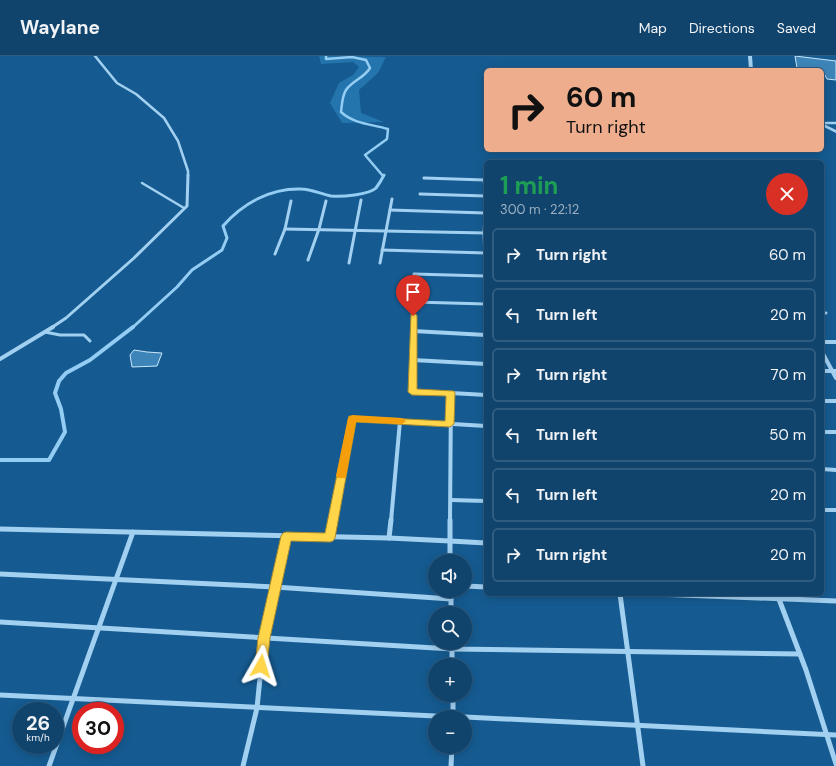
<!DOCTYPE html>
<html lang="en">
<head>
<meta charset="utf-8">
<style>
  body { margin:0; font-family:"DM Sans",sans-serif; background:#194b72; color:#f1f3f6; height:100vh; display:flex; flex-direction:column; font-size:15px; white-space:nowrap }
  * { box-sizing:border-box; margin:0 }
  p { font-size:13px; color:#9cb0c2 }
  .icon { flex:none; width:22px; height:22px; fill:none; stroke:currentColor; stroke-width:2; stroke-linecap:round; stroke-linejoin:round }
  .map { position:relative; flex:1; overflow:hidden }
  .panel { position:absolute; left:484px; top:104px; width:340px; height:436px; display:flex; flex-direction:column; background:#10446d; border-radius:6px; box-shadow:0 2px 10px #0003,0 0 0 1px #305c80 }
  .panel>* { flex:none }
  .top-card { position:absolute; left:484px; top:12px; width:340px; height:84px; border-radius:6px; box-shadow:0 2px 10px #0003,0 0 0 1px #305c80; background:#eead8d; color:#111; overflow:hidden }
  .tools { position:absolute; left:428px; top:498px; display:grid; gap:8px }
  .tools a { display:grid; place-items:center; width:44px; height:44px; border-radius:50%; background:#10446d; box-shadow:0 2px 10px #0003,0 0 0 1px #305c80; font-size:20px }
  .speed { position:absolute; left:12px; top:646px; display:flex; gap:8px; font-size:20px; font-weight:700; text-align:center }
  .speed>* { display:grid; place-content:center; width:52px; height:52px; border-radius:50%; background:#10446d; box-shadow:0 2px 10px #0003,0 0 0 1px #305c80; line-height:1 }
  .speed small { font-size:10px; font-weight:400 }
  .speed .limit { border:6px solid #d22; background:#fff; color:#111 }
  .pin { position:absolute; display:grid; place-items:center; width:34px; height:34px; color:#fff; margin:-41px -17px; border-radius:50% 50% 50% 0; rotate:-45deg; box-shadow:0 0 4px #0007 }
  .pin .icon { rotate:45deg }
  .me { position:absolute; width:44px; margin:-22px; rotate:6deg; stroke-linejoin:round; filter:drop-shadow(0 0 3px #0008) }
  .turn { display:flex; align-items:center; gap:14px; height:84px; padding:0 16px; font-size:18px }
  .turn .icon { width:52px; height:52px; stroke-width:2.5 }
  .turn b { display:block; font-size:28px; line-height:34px }
  .round { display:grid; place-items:center; flex:none; width:42px; height:42px; border-radius:21px; background:#194b72 }
  .head { display:flex; align-items:center; justify-content:space-between; height:68px; padding:0 16px }
  h1 { font-size:24px; font-weight:700; line-height:30px; color:#1e9e55 }
  ul { padding:0; list-style:none }
  li { display:flex; align-items:center; gap:12px; height:54px; margin:0 8px 6px; padding:0 8px; border:2px solid #305c80; border-radius:6px }
  li div { flex:1 }
  li b { display:block; font-size:15px }
  li em { font-style:normal }
  header { display:flex; align-items:center; gap:24px; box-sizing:border-box; height:56px; padding:0 20px; background:#10446d; border-bottom:1px solid #305c80 }
  header strong { font-size:19px }
  nav { display:flex; gap:22px; margin-inline-start:auto; font-size:14px }
  .map>svg:first-child { display:block }
  .green { fill:#2474ad }
  .lines { fill:none; stroke-linecap:round; stroke-linejoin:round }
  .stream-far2 { stroke:#94cdf3; stroke-width:2.5 }
  .stream-far1 { stroke:#94cdf3; stroke-width:3 }
  .stream { stroke:#94cdf3; stroke-width:4 }
  .building { fill:#3d85b9; stroke:#c9e7fc }
  .service-far1 { stroke:#a2d0f1; stroke-width:2.5 }
  .service { stroke:#a2d0f1; stroke-width:3 }
  .minor-far3 { stroke:#a2d0f1; stroke-width:2.5 }
  .minor-far2 { stroke:#a2d0f1; stroke-width:3 }
  .minor-far1 { stroke:#a2d0f1; stroke-width:4 }
  .minor { stroke:#a2d0f1; stroke-width:5 }
  .tertiary { fill:#a2d0f1; fill-rule:evenodd }
  .route { fill:#ffd54a; stroke:#a68a30 }
  .slow { fill:#f59e0b }
</style>
</head>
<body>
<header>
<strong>Waylane</strong>
<nav><a>Map</a><a>Directions</a><a>Saved</a></nav>
</header>
<div class="map">
<svg width="836" height="710" viewBox="0 0 836 710">
  <rect width="100%" height="100%" fill="#155b91"/>
  <polygon class="green" points="319,0 386,1 378,17 359,34 361,57 384,66 342,67 330,47 339,27 353,19 359,11 353,6 321,8"/>
  <g class="lines">
    <path class="stream-far2" d="M 326,0 L 326,3 L 352,1 L 366,4 L 370,12 C 364,22 352,25 346,34 C 342,40 342,49 341,56 C 354,68 371,68 388,73 L 387,83 L 365,99 L 383,120"/>
    <path class="stream-far1" d="M 132,272 L 177,231 L 192,214 L 222,194 L 227,182 L 223,170 C 243,147 271,132 301,133 C 311,133 321,138 331,140 C 341,141 369,139 376,132 C 379,128 382,123 384,119"/>
    <polyline class="stream" points="0,404 49,404 65,376 61,353 55,337 59,325 66,317 90,304 133,271"/>
  </g>
  <g class="building">
    <polygon points="795,0 836,5 836,24 827,23 822,14 797,12"/>
    <polygon points="134,294 147,296 162,297 157,310 132,311 130,299"/>
  </g>
  <g class="lines">
    <polyline class="service-far1" points="142,127 184,152"/>
    <polyline class="service" points="45,276 60,279 84,279 90,285"/>
    <g class="minor-far3">
      <polyline points="95,0 117,27 136,38 164,62 178,85 188,115 188,120"/>
      <polyline points="822,67 836,67"/>
    </g>
    <g class="minor-far2">
      <polyline points="424,122 485,124"/>
      <polyline points="484,124 486,140 484,177 486,230"/>
      <polyline points="420,138 486,140"/>
      <polyline points="390,154 485,157"/>
      <polyline points="285,173 486,177"/>
      <polyline points="382,194 486,197"/>
      <polyline points="275,198 285,173 291,145"/>
      <polyline points="308,204 319,173 326,145"/>
      <polyline points="349,207 361,144"/>
      <polyline points="380,207 392,143"/>
      <polyline points="414,246 486,248"/>
      <polyline points="822,257 826,257"/>
      <polyline points="51,272 66,262 134,202 187,150 188,119"/>
      <polyline points="413,272 414,218 485,220"/>
    </g>
    <g class="minor-far1">
      <polyline points="413,271 412,336 451,337"/>
      <polyline points="413,275 486,279"/>
      <polyline points="822,286 836,286"/>
      <polyline points="822,296 836,322"/>
      <polyline points="0,303 53,271"/>
      <polyline points="413,304 486,308"/>
      <polyline points="822,315 836,315"/>
      <polyline points="822,345 836,345"/>
      <polyline points="822,376 836,376"/>
      <polyline points="822,413 836,414"/>
      <polyline points="451,444 486,445"/>
      <polyline points="822,454 836,454"/>
      <polyline points="333,465 352,362 486,370"/>
      <polyline points="391,465 400,365"/>
      <polyline points="450,465 451,337 486,339"/>
    </g>
    <g class="minor">
      <polyline points="0,473 389,482 450,485 450,464"/>
      <polyline points="330,482 333,464"/>
      <polyline points="389,482 391,464"/>
      <polyline points="450,505 450,485 486,487"/>
      <polyline points="0,518 275,531 451,543"/>
      <polyline points="465,530 486,531"/>
      <polyline points="451,535 451,557"/>
      <polyline points="620,538 643,710"/>
      <polyline points="656,538 836,545"/>
      <polyline points="777,538 806,614 836,708"/>
      <polyline points="0,566 452,593 800,598"/>
      <polyline points="452,587 452,609"/>
      <polyline points="0,639 456,661"/>
      <polyline points="453,639 453,661"/>
      <polyline points="465,661 836,679"/>
      <polyline points="49,710 133,476"/>
      <polyline points="243,710 257,652 264,582 286,480"/>
      <polyline points="451,710 452,691"/>
    </g>
    <g class="tertiary">
      <polygon points="748,0 752,0 753,14 749,14"/>
      <polygon points="822,67 836,74 836,77 822,70"/>
    </g>
  </g>
  <polygon class="route" points="411,258 416,258 417,260 417,333 454,335 455,337 454,368 450,371 356,366 335,482 333,485 330,486 291,485 270,582 267,610 266,614 261,616 257,614 255,610 258,582 281,480 283,477 286,476 325,477 349,360 445,365 446,340 412,339 408,336"/>
  <polygon class="slow" points="352,359 402,362 406,365 402,368 356,366 346,420 345,422 338,422 336,420 348,362"/>
</svg>
<div class="tools">
<a><svg class="icon" aria-label="sound" viewBox="0 0 24 24"><path d="M4 9h4l5-4v14l-5-4H4zM17 9q2 3 0 6"/></svg></a>
<a><svg class="icon" aria-label="search" viewBox="0 0 24 24"><circle cx="10" cy="10" r="6"/><path d="M15 15l6 6"/></svg></a>
<a>+</a>
<a>−</a>
</div>
<div class="speed"><div>26<small>km/h</small></div><div class="limit">30</div></div>
<div class="pin" style="left:413px;top:260px;background:#d93025"><svg class="icon" aria-label="arrive" viewBox="0 0 24 24"><path d="M6 21V4h12l-3 4 3 4H6"/></svg></div>
<svg class="me" style="left:261px;top:610px" viewBox="-20 -20 40 40"><path d="M0-17L14 15 0 8-14 15z" fill="#ffd54a" stroke="#fff" stroke-width="4"/></svg>
<div class="top-card">
<div class="turn"><svg class="icon" aria-label="right" viewBox="0 0 24 24"><path d="M7 20v-9h11M14 6l5 5-5 5"/></svg><div><b>60 m</b>Turn right</div></div>
</div>
<section class="panel">
<div class="head"><div><h1>1 min</h1><p>300 m · 22:12</p></div><a class="round" style="background:#d93025;color:#fff"><svg class="icon" aria-label="close" viewBox="0 0 24 24"><path d="M6 6l12 12M18 6L6 18"/></svg></a></div>
<ul>
<li><svg class="icon" aria-label="right" viewBox="0 0 24 24"><path d="M7 20v-9h11M14 6l5 5-5 5"/></svg><div><b>Turn right</b></div><em>60 m</em></li>
<li><svg class="icon" aria-label="left" viewBox="0 0 24 24"><path d="M17 20v-9H6M10 6l-5 5 5 5"/></svg><div><b>Turn left</b></div><em>20 m</em></li>
<li><svg class="icon" aria-label="right" viewBox="0 0 24 24"><path d="M7 20v-9h11M14 6l5 5-5 5"/></svg><div><b>Turn right</b></div><em>70 m</em></li>
<li><svg class="icon" aria-label="left" viewBox="0 0 24 24"><path d="M17 20v-9H6M10 6l-5 5 5 5"/></svg><div><b>Turn left</b></div><em>50 m</em></li>
<li><svg class="icon" aria-label="left" viewBox="0 0 24 24"><path d="M17 20v-9H6M10 6l-5 5 5 5"/></svg><div><b>Turn left</b></div><em>20 m</em></li>
<li><svg class="icon" aria-label="right" viewBox="0 0 24 24"><path d="M7 20v-9h11M14 6l5 5-5 5"/></svg><div><b>Turn right</b></div><em>20 m</em></li>
</ul>
</section>
</div>
</body>
</html>
